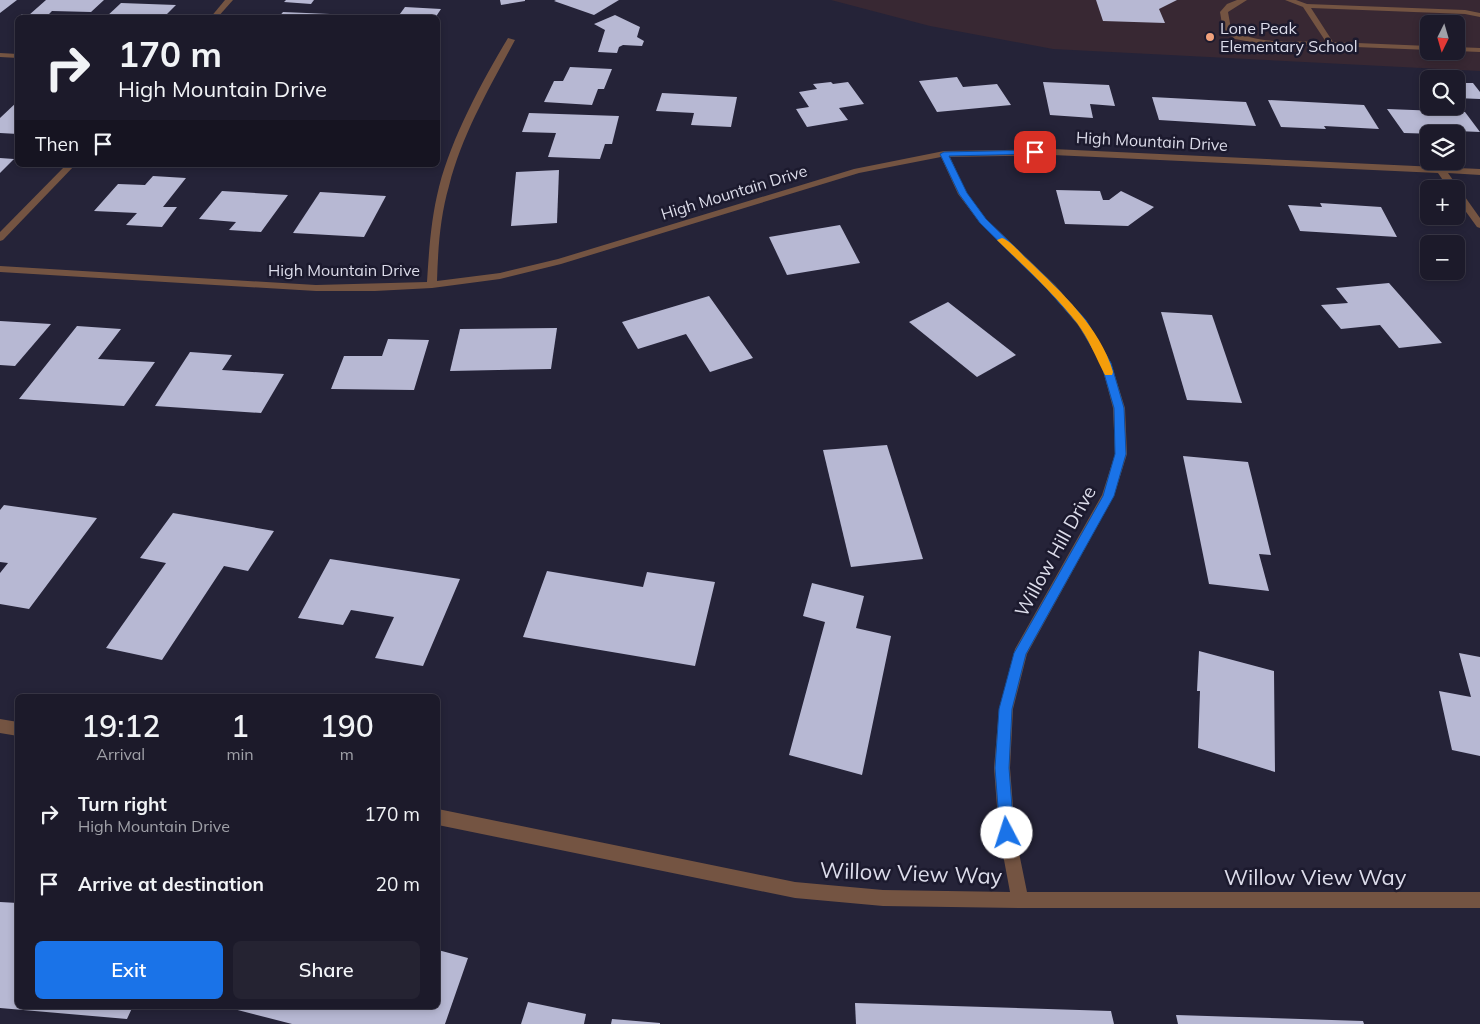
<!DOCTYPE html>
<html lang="en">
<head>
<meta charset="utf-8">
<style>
  body { margin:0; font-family:Mulish,sans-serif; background:#252332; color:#f1f3f6; height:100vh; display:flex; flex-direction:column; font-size:19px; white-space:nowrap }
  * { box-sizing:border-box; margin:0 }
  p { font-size:16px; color:#a0a1a8 }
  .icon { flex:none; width:28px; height:28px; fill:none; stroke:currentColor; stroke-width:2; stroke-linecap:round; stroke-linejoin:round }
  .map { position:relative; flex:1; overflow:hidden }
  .sheet { position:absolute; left:15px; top:694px; width:425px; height:315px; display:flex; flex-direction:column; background:#1c1a2a; border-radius:8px; box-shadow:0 2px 8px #0003,0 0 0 1px #3a3847 }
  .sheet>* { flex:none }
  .banner { position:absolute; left:15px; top:15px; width:425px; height:152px; border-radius:8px; box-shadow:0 2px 8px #0003,0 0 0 1px #3a3847; background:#1c1a2a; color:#f1f3f6; overflow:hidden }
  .needle { width:32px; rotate:185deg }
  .fabs { position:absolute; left:1420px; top:15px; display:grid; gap:10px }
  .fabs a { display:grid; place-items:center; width:45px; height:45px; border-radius:8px; background:#1c1a2a; box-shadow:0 2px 8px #0003,0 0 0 1px #3a3847; font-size:25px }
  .pin { position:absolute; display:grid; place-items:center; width:42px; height:42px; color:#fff; margin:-21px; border-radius:10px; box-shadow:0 2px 8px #0006 }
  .me { position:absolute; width:55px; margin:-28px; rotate:355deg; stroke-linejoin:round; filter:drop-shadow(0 0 4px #0008) }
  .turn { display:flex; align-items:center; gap:18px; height:105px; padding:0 20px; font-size:22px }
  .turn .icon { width:65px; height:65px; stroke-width:2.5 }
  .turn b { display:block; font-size:35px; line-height:42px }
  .then { display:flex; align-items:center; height:48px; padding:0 20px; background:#0003; gap:10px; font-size:19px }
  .eta { display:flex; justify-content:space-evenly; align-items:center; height:85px; text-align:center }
  .eta b { font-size:30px; font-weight:600; line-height:35px }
  .primary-button { display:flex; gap:10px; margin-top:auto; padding:10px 20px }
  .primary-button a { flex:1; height:58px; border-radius:8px; background:#1a73e8; color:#fff; font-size:20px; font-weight:600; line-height:58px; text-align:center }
  .primary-button a+a { background:#252332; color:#f1f3f6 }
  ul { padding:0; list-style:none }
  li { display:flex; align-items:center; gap:15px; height:70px; padding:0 20px }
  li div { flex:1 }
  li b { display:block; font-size:19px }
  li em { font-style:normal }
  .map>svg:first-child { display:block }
  .education { fill:#382833; fill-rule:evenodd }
  .building { fill:#b7b8d3 }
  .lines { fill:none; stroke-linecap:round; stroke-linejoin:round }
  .minor { fill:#745442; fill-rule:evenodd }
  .route { fill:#1a73e8; stroke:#114b97 }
  .slow { fill:#f59e0b }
  .poi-dot { fill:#f1a17c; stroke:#1c1a2e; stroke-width:2 }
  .labels { text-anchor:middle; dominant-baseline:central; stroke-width:5; stroke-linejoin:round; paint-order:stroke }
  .far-poi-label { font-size:16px; fill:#dcdcea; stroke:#1c1a2e; text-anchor:start }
  .far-street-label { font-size:16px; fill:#dcdcea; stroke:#1c1a2e }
  .street-label { font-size:19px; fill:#dcdcea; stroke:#1c1a2e }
  .near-street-label { font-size:22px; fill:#dcdcea; stroke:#1c1a2e }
</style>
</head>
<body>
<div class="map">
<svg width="1480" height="1024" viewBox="0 0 1480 1024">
  <rect width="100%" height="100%" fill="#252338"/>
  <path class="education" d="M 831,0 L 1480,0 L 1480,71 L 1053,49 L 930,26 ZM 1429,24 L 1456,24 L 1456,51 L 1429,51 Z"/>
  <g class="building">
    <polygon points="0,0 17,0 0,13"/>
    <polygon points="46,0 104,0 91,12 52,11 45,18 18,18 22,14 29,15"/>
    <polygon points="286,0 314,0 311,4 284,2"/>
    <polygon points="500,0 525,0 525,1 501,5"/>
    <polygon points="556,0 619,0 594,15 554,1"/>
    <polygon points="1096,0 1177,0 1159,9 1165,23 1103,21"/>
    <polygon points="121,3 176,5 163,18 105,18"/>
    <polygon points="405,7 441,9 435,18 397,18"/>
    <polygon points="283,12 330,14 327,18 278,18"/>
    <polygon points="615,15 640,27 637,37 644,41 642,46 623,45 619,47 617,53 598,52 605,30 594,24"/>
    <polygon points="570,67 612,69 604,89 598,89 592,105 544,102 554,81 563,81"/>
    <polygon points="957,77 963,87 997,84 1011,105 937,112 919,81"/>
    <polygon points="831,82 833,84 848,82 864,104 839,108 848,120 807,127 796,109 809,107 799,92 817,89 813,84"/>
    <polygon points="1043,82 1109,85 1115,106 1090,104 1093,118 1050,115"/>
    <polygon points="1456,83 1473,83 1480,92 1480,99 1456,98"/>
    <polygon points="662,93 737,97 731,127 691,125 694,113 656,111"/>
    <polygon points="1152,97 1246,102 1256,126 1159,120"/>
    <polygon points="1268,100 1364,105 1379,129 1324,126 1326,129 1281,127"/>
    <polygon points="18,101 18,134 0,133 0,118"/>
    <polygon points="1387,109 1465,112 1480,132 1434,130 1437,134 1404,133"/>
    <polygon points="529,113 619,116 612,144 605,144 600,159 548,157 556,133 522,132"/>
    <polygon points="0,158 14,159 0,173"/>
    <polygon points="559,170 557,223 511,226 516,172"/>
    <polygon points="153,176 186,178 163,207 177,207 162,227 126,225 137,213 94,211 118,184 145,185"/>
    <polygon points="1056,190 1100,191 1103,200 1109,200 1121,191 1154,207 1128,226 1065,224"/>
    <polygon points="222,191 288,195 261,232 229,230 236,222 199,219"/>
    <polygon points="320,192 386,196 364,237 293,233"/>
    <polygon points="1320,203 1381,207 1397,237 1300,231 1288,205 1322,207"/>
    <polygon points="840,225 860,263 787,275 769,237"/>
    <polygon points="1389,283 1442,343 1399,348 1380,325 1341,329 1321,305 1348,303 1336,288"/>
    <polygon points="709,296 753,358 710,372 686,334 638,349 622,322"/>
    <polygon points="948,302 1016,355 977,377 909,322"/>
    <polygon points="1161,312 1212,315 1242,403 1187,400"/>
    <polygon points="0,321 51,324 15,366 0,365"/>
    <polygon points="77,326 121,329 98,359 155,362 124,406 19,399"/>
    <polygon points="557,328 551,369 450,371 460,329"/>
    <polygon points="388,339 429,340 414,390 331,389 344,356 382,356"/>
    <polygon points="190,352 232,355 222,370 284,374 261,413 155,406"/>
    <polygon points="887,445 923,559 851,567 823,450"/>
    <polygon points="1183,456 1248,462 1271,555 1259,554 1269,591 1209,584"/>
    <polygon points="4,505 97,518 29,609 0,604 0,573 8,563 0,562 0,510"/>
    <polygon points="173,513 274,531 248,571 224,566 162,660 106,648 166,563 140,558"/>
    <polygon points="330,559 460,579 423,666 375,658 394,617 351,610 343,625 298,618"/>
    <polygon points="547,571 643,587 647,572 715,582 695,666 523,637"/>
    <polygon points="812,583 864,596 856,628 891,636 862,775 789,755 825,622 803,616"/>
    <polygon points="1199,651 1274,671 1275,772 1198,748 1200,691 1197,691"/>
    <polygon points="1459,653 1480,657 1480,756 1452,750 1439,691 1471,697"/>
    <polygon points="0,902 18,903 18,1006 133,1006 127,1019 0,1008"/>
    <polygon points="438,950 468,958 445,1024 292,1024 226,1007 438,1006"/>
    <polygon points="528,1002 586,1014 584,1024 521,1024"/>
    <polygon points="855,1003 1111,1011 1114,1024 856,1024"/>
    <polygon points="1176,1015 1363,1021 1364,1024 1178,1024"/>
    <polygon points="612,1019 660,1023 660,1024 611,1024"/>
  </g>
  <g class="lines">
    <g class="minor">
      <polygon points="225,0 233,0 217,18 210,18"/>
      <path d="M 1237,0 L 1247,0 L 1228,12 L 1231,29 C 1257,46 1296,40 1326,42 L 1303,7 L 1285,0 L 1296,0 L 1307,4 L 1465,10 L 1480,13 L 1480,17 L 1465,14 L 1311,8 L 1333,42 L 1429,46 L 1429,50 L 1257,43 L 1235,39 L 1223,30 L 1220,12 L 1227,4 Z"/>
      <path d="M 508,38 L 515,40 C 490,87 462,134 449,186 C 440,217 438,249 437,281 L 500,273 L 558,259 L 854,169 L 944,151 L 1053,149 L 1480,169 L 1480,175 L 1448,173 L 1480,218 L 1480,228 L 1477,227 L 1456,198 L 1456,189 L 1449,189 L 1438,173 L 1053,155 L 950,157 L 967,194 L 986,219 L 1055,285 L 1086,321 L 1111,363 L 1125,408 L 1127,454 L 1114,496 L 1027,654 L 1013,709 L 1010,768 L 1015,833 L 1027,892 L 1480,892 L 1480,908 L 1020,908 L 883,906 L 795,898 L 438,825 L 438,809 L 795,882 L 883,890 L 1010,892 L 999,833 L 994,768 L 999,709 L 1015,649 L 1102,495 L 1115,454 L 1113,408 L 1101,363 L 1078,325 L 1047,289 L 980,223 L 958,194 L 941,157 L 859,173 L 561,264 L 500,279 L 432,288 L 375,291 L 316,291 L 0,272 L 0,266 L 316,285 L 427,282 C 429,250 431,219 439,187 C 452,137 481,83 508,38 Z"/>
      <polygon points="1456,47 1480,48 1480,52 1456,51"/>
      <polygon points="0,53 18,54 18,58 0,57"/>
      <polygon points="66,165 75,165 3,240 0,241 0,232"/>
      <polygon points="0,719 18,722 18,736 0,733"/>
    </g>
  </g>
  <polygon class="route" points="1038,150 1038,153 1035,154 949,156 967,193 986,219 1054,285 1086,320 1111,363 1124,408 1126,454 1114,496 1026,654 1012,709 1009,768 1014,833 1012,838 1007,840 1002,838 1000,833 995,768 999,709 1014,653 1103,496 1115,454 1114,408 1101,363 1079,325 1047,289 980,223 959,194 940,154 944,152"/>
  <path class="slow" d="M 1002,238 C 1011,241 1020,253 1028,260 C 1061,292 1100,327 1113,372 L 1112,375 L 1105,375 C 1096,358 1089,339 1077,323 C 1054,294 1026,268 999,242 L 997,240 Z"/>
  <circle class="poi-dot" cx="1210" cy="37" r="5"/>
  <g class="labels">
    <g class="far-poi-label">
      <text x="1220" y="28">Lone Peak<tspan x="1220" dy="18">Elementary School</tspan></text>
    </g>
    <g class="far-street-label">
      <text transform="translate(1152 141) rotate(3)">High Mountain Drive</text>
      <text transform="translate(734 192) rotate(-17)">High Mountain Drive</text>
      <text x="344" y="270">High Mountain Drive</text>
    </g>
    <g class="street-label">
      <text transform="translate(1055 551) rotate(-61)">Willow Hill Drive</text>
    </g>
    <g class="near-street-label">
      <text transform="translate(911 873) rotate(2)">Willow View Way</text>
      <text x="1315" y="877">Willow View Way</text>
    </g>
  </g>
</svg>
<div class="fabs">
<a><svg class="needle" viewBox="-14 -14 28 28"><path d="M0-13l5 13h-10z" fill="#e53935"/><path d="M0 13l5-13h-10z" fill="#a0a1a8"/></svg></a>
<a><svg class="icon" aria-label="search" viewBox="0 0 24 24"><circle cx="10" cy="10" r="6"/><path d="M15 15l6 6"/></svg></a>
<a><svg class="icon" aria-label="layers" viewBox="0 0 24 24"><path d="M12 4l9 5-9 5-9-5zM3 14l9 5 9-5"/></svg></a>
<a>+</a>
<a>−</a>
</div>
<div class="pin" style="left:1035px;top:152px;background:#d93025"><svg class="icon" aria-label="arrive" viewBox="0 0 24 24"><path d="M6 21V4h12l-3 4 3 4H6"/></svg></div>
<svg class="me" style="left:1007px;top:833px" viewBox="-20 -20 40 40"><circle r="19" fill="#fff"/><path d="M0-13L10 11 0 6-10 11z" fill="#1a73e8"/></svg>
<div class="banner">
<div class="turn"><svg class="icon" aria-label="right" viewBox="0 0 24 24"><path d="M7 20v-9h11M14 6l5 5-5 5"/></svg><div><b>170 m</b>High Mountain Drive</div></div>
<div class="then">Then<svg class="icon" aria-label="arrive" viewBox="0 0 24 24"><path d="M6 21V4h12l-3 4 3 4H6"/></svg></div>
</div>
<section class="sheet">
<div class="eta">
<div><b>19:12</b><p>Arrival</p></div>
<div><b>1</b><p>min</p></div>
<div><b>190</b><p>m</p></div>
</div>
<ul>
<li><svg class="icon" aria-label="right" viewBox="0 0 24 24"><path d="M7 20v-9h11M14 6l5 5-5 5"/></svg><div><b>Turn right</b><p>High Mountain Drive</p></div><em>170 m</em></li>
<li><svg class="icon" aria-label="arrive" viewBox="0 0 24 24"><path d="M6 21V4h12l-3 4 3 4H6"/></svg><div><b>Arrive at destination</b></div><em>20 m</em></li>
</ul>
<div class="primary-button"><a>Exit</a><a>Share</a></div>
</section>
</div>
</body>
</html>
